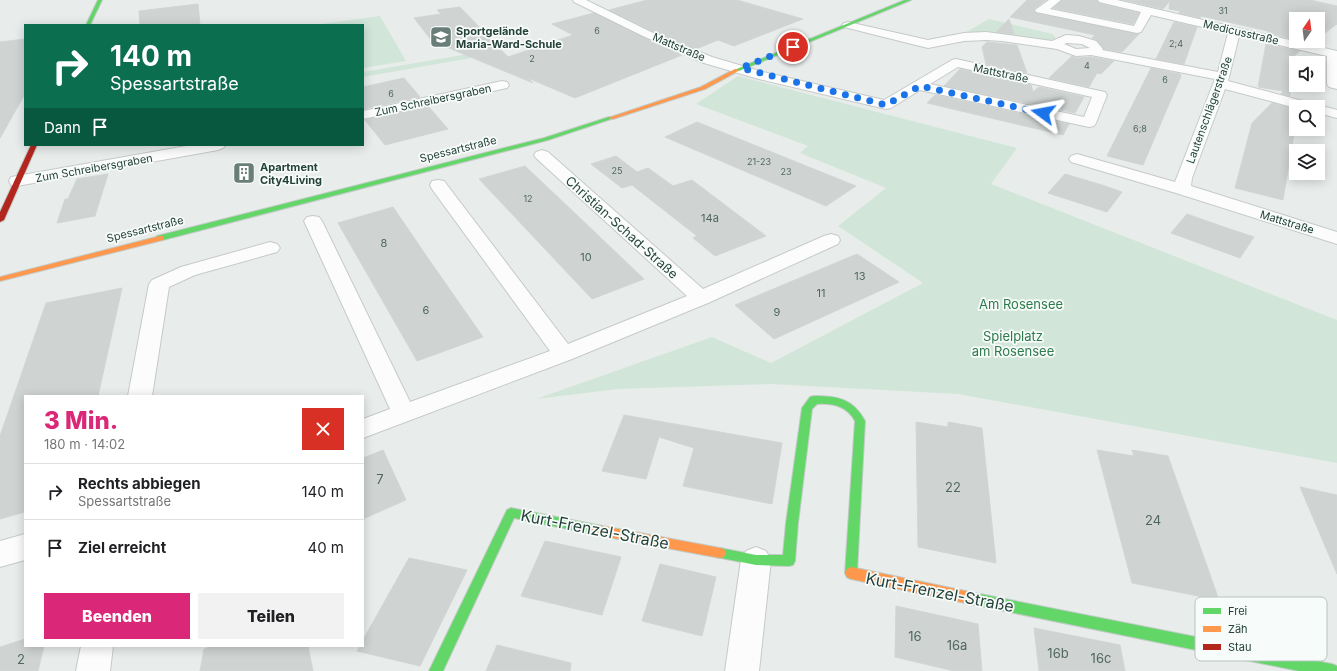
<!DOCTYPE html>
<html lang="de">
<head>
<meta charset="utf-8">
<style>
  body { margin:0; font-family:Inter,sans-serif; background:#f2f2f2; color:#202124; height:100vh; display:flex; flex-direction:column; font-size:15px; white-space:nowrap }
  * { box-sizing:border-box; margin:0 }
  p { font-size:13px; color:#757577 }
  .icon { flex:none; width:22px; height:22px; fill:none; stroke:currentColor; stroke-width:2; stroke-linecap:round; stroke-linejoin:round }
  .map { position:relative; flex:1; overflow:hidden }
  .sheet { position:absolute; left:24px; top:395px; width:340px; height:252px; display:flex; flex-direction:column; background:#fff; border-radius:0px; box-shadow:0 2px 10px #0003 }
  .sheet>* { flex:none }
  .top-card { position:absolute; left:24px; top:24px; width:340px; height:122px; border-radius:0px; box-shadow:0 2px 10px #0003; background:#0b6e4f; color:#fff; overflow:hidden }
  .needle { width:26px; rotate:14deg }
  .controls { position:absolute; left:1289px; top:12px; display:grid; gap:8px }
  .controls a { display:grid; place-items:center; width:36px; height:36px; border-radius:0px; background:#fff; box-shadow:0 2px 10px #0003; font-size:20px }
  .pin { position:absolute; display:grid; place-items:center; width:34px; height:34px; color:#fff; margin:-17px; border:2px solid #fff; border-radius:50%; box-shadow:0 1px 4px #0007 }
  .me { position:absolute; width:44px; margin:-22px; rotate:283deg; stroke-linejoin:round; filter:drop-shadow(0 0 3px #0008) }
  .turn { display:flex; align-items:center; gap:14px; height:84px; padding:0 20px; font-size:18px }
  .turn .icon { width:52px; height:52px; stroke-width:2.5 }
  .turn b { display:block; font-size:28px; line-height:34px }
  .then { display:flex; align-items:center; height:38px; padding:0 20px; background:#0003; gap:8px; font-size:15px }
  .round { display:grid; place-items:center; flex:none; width:42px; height:42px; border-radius:0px; background:#f2f2f2 }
  .overview { display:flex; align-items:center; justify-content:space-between; height:68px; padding:0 20px }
  h1 { font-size:24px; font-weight:800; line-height:30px; color:#db2777 }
  .action { display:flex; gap:8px; margin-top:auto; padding:8px 20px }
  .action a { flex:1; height:46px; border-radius:0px; background:#db2777; color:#fff; font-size:16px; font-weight:800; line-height:46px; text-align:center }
  .action a+a { background:#f2f2f2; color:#202124 }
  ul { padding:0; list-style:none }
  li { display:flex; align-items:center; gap:12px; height:56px; padding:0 20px; border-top:1px solid #e0e0e0 }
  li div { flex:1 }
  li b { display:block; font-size:15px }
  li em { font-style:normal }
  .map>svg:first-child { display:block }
  .green { fill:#d1e6d8 }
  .building { fill:#cfd4d2; stroke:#d1d6d4 }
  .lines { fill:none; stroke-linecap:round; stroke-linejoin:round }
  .street-casing { stroke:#c5cac8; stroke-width:2 }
  .fast-casing { stroke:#c3cbc8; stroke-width:2 }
  .slow-casing { stroke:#c3cbc8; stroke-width:2 }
  .jam-casing { stroke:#c3cbc8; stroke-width:2 }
  .street { fill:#fcfcfc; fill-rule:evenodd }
  .fast { fill:#63d668; fill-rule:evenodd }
  .slow { fill:#ff974d; fill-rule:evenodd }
  .jam { fill:#b3261e; fill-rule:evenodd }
  .route { stroke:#1a73e8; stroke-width:7; stroke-dasharray:0 12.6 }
  .labels { text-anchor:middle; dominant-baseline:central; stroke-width:3.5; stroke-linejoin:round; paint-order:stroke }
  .far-number-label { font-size:9px; fill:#506761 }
  .far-poi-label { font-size:11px; font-weight:bold; fill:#24423a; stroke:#f7fbf9; text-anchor:start }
  .far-street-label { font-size:11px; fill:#24423a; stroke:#f7fbf9 }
  .number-label { font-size:11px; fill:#506761 }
  .street-label { font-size:13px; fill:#24423a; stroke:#f7fbf9 }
  .park-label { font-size:13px; fill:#2d7a4b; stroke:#f7fbf9 }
  .near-number-label { font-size:13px; fill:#506761 }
  .near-street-label { font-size:16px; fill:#24423a; stroke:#f7fbf9 }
  .key { fill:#f7fbf9; stroke:#b8c4c0; stroke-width:1 }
  .key-label { font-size:11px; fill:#24423a }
</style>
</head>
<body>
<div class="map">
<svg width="1337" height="671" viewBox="0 0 1337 671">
  <rect width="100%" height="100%" fill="#e8edeb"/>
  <g class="green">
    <polygon points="380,16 406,61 363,68 363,25 315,25"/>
    <polygon points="989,19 1044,32 1053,34 1056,38 1049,41 966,32"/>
    <polygon points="474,53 477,57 363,77 363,72"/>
    <polygon points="738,76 1017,148 991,184 1337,320 1337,463 958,394 771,384 618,389 536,399 712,337 771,363 923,283 838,226 886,188 800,153 808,146 696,104"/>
  </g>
  <g class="building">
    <polygon points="647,0 737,0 803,19 734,46 718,40 696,49 652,31 609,10"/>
    <polygon points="1027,0 1046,0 1034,9 1036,13 1139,34 1122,52 1104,49 1097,40 1092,38 1095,35 1010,17"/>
    <polygon points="1062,0 1097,0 1099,3 1139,13 1133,24 1053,8"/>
    <polygon points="1124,0 1310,0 1337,6 1337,24 1318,38 1318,19 1296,19 1296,40 1268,33 1268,31 1201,16 1200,18 1179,13 1180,11 1169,9 1170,1 1163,9"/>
    <polygon points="198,4 200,25 140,25 139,11"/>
    <polygon points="460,7 508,57 573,35 552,24 594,13 682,55 575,98 528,78 533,83 432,41 414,18 441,14 437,10"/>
    <polygon points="1009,19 1014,34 996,32"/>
    <polygon points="1174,22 1197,27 1184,64 1156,59"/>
    <polygon points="25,39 25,94 0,138 0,42"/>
    <polygon points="987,42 1017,45 1027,73 986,64 982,47"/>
    <polygon points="1266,44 1300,51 1294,56 1290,96 1281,94 1283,91 1258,87"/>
    <polygon points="1072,56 1076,58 1091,57 1114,61 1101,74 1097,73 1089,87 1049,78"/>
    <polygon points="1151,68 1180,74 1181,76 1143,165 1107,156"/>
    <polygon points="960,69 1031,85 1033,92 1039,87 1084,97 1075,113 944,86"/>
    <polygon points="404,78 420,97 363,109 363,87"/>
    <polygon points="935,95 1069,124 1063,135 927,103"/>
    <polygon points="1272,103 1296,109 1296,121 1283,200 1235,188 1252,123"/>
    <polygon points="428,106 448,129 385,145 365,120"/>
    <polygon points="697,122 856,186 826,206 665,137"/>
    <polygon points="616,156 637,172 648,168 673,186 692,180 766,236 715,256 693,238 697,236 632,185 622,188 591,164"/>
    <polygon points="525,166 580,218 644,279 592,299 479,179"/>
    <polygon points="108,174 95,216 57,223 65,199 68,199 77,179"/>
    <polygon points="1065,174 1102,185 1122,192 1107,212 1048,193"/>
    <polygon points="393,207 432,264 483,337 417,361 338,223"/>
    <polygon points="1187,214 1221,226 1254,237 1240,258 1171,233"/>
    <polygon points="857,254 899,282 774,339 735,305"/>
    <polygon points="122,288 98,396 25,396 25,512 0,519 0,436 46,303"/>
    <polygon points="624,415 782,443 772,504 683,486 694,448 659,437 646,479 602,471"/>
    <polygon points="916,422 948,427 948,422 982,428 996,563 918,547"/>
    <polygon points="383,450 406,500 363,519 363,458"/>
    <polygon points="1097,450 1134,456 1132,450 1168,456 1219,600 1132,583"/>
    <polygon points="1300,487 1337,495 1337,574"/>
    <polygon points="545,541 621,557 602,615 521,596"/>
    <polygon points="409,558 467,570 420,666 357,651 360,646 363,646 363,640"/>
    <polygon points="660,564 716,577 702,636 642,621"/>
    <polygon points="896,606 978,624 982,671 954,671 895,657"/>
    <polygon points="1034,628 1120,645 1125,671 1039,671"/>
    <polygon points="25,639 25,646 44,646 38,671 0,671 0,647"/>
    <polygon points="497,645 571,663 570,671 486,671"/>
    <polygon points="212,646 308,646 313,671 200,671 204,649"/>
  </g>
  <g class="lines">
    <g class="street-casing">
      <g id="street">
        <path d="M 573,0 L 586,0 L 651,32 L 712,57 L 763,72 L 884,100 L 952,60 L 956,59 L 1100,91 L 1105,92 L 1107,95 L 1096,123 L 1094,126 L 1089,127 L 920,90 L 891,108 L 886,109 L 755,78 L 704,63 L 643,36 L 574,2 ZM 958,67 L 1092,97 L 1084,117 L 930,84 Z"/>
        <path d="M 1049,0 L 1061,0 L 1050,9 L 1134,26 L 1141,12 L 1099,2 L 1098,0 L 1117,0 L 1337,51 L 1337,89 L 1329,87 L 1327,84 L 1327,56 L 1239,36 L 1228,81 L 1337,110 L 1337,118 L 1318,113 L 1318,107 L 1296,108 L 1225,89 L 1192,178 L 1191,186 L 1337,232 L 1337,244 L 1176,193 L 1071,162 L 1069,159 L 1071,156 L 1077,154 L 1175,182 L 1215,79 L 1091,55 L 1076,56 L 1057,49 L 1002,41 L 986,40 L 964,41 L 928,48 L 844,27 L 842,25 L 844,23 L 848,22 L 928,40 L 964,33 L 986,32 L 1052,41 L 1066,35 L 1079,36 L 1096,41 L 1103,49 L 1102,50 L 1218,72 L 1228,33 L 1151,15 L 1141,32 L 1137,33 L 1036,12 L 1035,10 ZM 1067,43 L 1082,44 L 1090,48 L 1076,49 L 1064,44 Z"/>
        <polygon points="502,81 507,82 509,85 507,88 363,119 363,111"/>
        <polygon points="192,145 226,145 223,148 218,150 17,186 11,185 9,181 11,177 17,176"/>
        <polygon points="542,150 548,152 703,289 824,236 831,234 838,236 840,240 838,244 708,303 572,359 363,438 363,419 390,409 304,221 307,217 313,216 319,217 322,221 410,402 550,351 432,189 430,185 432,181 438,180 444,181 568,344 687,296 536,158 534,155 536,152"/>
        <polygon points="270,242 277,244 280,248 277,252 195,275 169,287 152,396 128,396 149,284 152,280 181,267"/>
        <polygon points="25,534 25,560 0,567 0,541"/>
        <polygon points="756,547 766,551 771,560 759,671 725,671 741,560 746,551"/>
        <polygon points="81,646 113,646 110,671 76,671"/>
      </g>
    </g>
    <g class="fast-casing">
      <g id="fast">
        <polygon points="98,0 102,0 90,25 86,25"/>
        <polygon points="905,0 911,0 739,71 734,70"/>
        <polygon points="609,117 614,118 548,140 163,240 160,240 156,238 157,236 544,138"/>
        <path d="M 814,396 C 838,396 853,399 865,421 L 857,573 L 855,577 L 851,579 L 847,577 L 845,573 L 855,421 C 847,406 833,403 817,404 L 812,409 L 798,523 L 795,561 L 793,565 L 789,566 L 756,565 L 716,557 L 714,553 L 716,549 L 720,548 L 756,555 L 783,555 L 786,523 L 802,408 L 810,397 Z"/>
        <polygon points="511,508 597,525 601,526 603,530 601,534 597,535 514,518 443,671 429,671 507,510"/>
        <polygon points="970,592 1332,664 1337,666 1337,671 1299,671 970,604 966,602 964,598 966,594"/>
      </g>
    </g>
    <g class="slow-casing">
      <g id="slow">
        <polygon points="735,69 740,70 705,89 613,119 608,118 701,87"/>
        <polygon points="160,236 163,236 163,240 0,281 0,277"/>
        <polygon points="597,525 720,548 724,549 726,553 724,557 720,558 597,535 593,534 591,530 593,526"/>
        <polygon points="851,567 970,592 974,594 976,598 974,602 970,604 851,579 847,577 845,573 847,569"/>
      </g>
    </g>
    <g class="jam-casing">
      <polygon id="jam" points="31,145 37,145 4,220 0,222 0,212"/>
    </g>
    <use href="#street" class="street"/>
    <use href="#fast" class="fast"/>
    <use href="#slow" class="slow"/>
    <use href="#jam" class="jam"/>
  </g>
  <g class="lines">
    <polyline class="route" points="793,47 741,68 886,105 920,86 1043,113"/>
  </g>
  <defs>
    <g id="school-square" transform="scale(1.15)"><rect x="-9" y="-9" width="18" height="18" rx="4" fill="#697e78" stroke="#f7fbf9"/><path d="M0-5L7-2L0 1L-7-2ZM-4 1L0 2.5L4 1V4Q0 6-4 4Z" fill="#fff"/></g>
    <g id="building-square" transform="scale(1.15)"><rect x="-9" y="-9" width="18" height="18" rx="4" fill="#697e78" stroke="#f7fbf9"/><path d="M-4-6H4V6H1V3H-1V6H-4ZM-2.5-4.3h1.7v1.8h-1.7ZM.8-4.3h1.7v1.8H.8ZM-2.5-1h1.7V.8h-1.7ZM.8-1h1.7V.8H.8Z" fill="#fff"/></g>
  </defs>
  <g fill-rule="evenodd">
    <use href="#school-square" x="441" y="37"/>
    <use href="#building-square" x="244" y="173"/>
  </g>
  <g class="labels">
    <g class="far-number-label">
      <text x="1223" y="10">31</text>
      <text x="597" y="30">6</text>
      <text x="1176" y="43">2;4</text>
      <text x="532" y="58">2</text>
      <text x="1087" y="65">4</text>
      <text x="1165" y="79">6</text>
      <text x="391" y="93">6</text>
      <text x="1140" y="128">6;8</text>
      <text x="759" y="161">21-23</text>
      <text x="617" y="170">25</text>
      <text x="786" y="171">23</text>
      <text x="528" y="198">12</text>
    </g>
    <g class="far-poi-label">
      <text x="456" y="31">Sportgelände<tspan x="456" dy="13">Maria-Ward-Schule</tspan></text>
      <text x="260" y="167">Apartment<tspan x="260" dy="13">City4Living</tspan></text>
    </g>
    <g class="far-street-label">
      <text transform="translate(1241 32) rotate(13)">Medicusstraße</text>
      <text transform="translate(679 47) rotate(23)">Mattstraße</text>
      <text transform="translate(1001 73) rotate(12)">Mattstraße</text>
      <text transform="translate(433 100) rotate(-12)">Zum Schreibersgraben</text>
      <text transform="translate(1209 110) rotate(-70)">Lautenschlägerstraße</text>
      <text transform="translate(458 149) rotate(-14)">Spessartstraße</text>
      <text transform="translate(94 168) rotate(-10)">Zum Schreibersgraben</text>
      <text transform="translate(1287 222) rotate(17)">Mattstraße</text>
      <text transform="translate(145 229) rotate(-14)">Spessartstraße</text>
    </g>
    <g class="number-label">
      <text x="710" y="218">14a</text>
      <text x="384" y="243">8</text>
      <text x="586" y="257">10</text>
      <text x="860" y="276">13</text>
      <text x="821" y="293">11</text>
      <text x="426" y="310">6</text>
      <text x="777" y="312">9</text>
    </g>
    <g class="street-label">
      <text transform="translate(622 227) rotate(42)">Christian-Schad-Straße</text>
    </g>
    <g class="park-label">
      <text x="1021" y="304">Am Rosensee</text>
      <text x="1013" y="336">Spielplatz<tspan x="1013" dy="15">am Rosensee</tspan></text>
    </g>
    <g class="near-number-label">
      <text x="380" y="479">7</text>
      <text x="953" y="487">22</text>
      <text x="1153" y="520">24</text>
      <text x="915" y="636">16</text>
      <text x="957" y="645">16a</text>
      <text x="1058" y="653">16b</text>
      <text x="1101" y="658">16c</text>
      <text x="21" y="659">2</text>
    </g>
    <g class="near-street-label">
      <text transform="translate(595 529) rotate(11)">Kurt-Frenzel-Straße</text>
      <text transform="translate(940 592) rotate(11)">Kurt-Frenzel-Straße</text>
    </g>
  </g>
  <rect x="1195" y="597" width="132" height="64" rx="6" class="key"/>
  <rect x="1203" y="608" width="18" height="6" fill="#63d668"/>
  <rect x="1203" y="626" width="18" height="6" fill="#ff974d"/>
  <rect x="1203" y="644" width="18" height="6" fill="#b3261e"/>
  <g class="key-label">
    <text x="1228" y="615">Frei</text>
    <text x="1228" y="633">Zäh</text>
    <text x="1228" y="651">Stau</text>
  </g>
</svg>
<div class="controls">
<a><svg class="needle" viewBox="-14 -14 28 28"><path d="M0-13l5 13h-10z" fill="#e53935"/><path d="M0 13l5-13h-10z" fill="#757577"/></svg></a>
<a><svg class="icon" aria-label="sound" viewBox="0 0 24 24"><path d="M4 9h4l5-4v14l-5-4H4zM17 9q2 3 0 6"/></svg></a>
<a><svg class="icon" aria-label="search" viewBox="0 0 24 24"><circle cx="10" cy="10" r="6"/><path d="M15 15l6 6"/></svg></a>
<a><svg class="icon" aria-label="layers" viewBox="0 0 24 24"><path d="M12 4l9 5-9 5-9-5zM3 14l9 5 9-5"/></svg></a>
</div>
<div class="pin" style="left:793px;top:47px;background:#d93025"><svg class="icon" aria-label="arrive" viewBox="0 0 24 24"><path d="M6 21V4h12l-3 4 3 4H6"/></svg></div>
<svg class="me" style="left:1043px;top:113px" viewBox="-20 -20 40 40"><path d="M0-17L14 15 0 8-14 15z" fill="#1a73e8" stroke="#fff" stroke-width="4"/></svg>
<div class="top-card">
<div class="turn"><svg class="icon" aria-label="right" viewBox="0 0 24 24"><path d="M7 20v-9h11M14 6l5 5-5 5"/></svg><div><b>140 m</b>Spessartstraße</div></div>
<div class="then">Dann<svg class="icon" aria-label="arrive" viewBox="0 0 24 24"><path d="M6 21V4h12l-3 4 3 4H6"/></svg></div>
</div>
<section class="sheet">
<div class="overview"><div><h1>3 Min.</h1><p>180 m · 14:02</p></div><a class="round" style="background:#d93025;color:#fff"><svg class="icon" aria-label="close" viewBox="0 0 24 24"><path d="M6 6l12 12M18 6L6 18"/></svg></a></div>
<ul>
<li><svg class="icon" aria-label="right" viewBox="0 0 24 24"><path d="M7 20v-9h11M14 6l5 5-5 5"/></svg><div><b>Rechts abbiegen</b><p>Spessartstraße</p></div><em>140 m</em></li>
<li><svg class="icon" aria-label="arrive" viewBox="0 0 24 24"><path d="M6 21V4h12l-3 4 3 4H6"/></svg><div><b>Ziel erreicht</b></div><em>40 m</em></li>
</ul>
<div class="action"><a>Beenden</a><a>Teilen</a></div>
</section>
</div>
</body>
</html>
